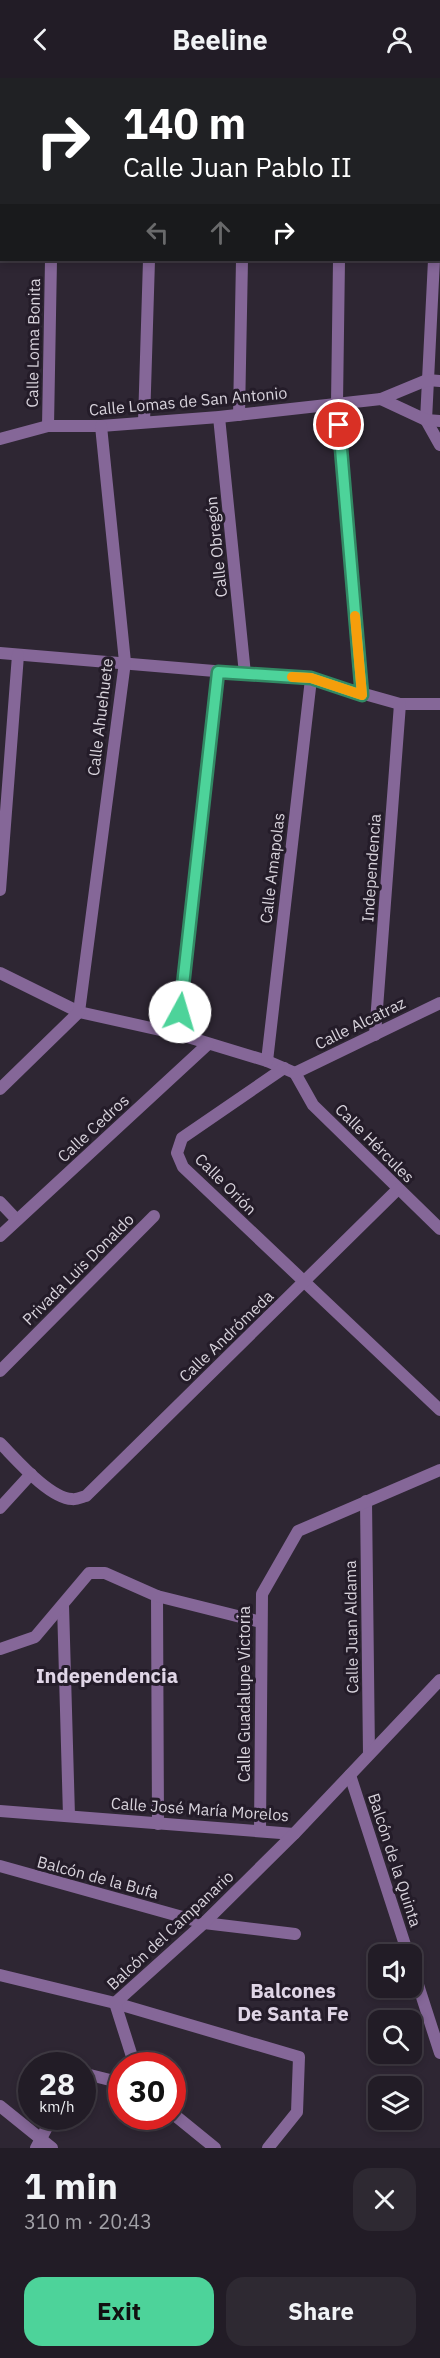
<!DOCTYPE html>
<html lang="en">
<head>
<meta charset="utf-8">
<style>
  body { margin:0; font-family:"IBM Plex Sans",sans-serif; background:#2e2932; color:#f1f3f6; height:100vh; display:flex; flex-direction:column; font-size:22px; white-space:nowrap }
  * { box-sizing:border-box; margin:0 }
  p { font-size:20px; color:#a2a1a7 }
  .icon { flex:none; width:33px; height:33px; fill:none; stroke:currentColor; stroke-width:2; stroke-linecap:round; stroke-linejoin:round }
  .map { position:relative; height:2070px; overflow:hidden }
  .panel { display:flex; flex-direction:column; background:#221c26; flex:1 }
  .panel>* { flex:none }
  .hud { position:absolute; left:0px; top:0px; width:441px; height:183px; box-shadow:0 3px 9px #0003,0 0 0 2px #3f3a43; background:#202124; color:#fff; overflow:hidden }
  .controls { position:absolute; left:368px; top:1866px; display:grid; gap:12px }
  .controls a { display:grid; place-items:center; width:54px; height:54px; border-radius:12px; background:#221c26; box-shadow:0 3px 9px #0003,0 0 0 2px #3f3a43; font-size:30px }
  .speed { position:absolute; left:18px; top:1974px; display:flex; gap:12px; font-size:30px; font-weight:700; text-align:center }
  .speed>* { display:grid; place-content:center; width:78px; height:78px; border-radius:50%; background:#221c26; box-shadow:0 3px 9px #0003,0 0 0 2px #3f3a43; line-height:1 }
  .speed small { font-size:15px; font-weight:400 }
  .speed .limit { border:9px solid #d22; background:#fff; color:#111 }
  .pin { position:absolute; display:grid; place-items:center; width:51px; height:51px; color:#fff; margin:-26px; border:3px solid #fff; border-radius:50%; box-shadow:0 2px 6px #0007 }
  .me { position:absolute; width:66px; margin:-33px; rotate:6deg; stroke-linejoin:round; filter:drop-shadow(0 0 4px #0008) }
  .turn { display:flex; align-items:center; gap:21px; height:126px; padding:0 24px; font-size:27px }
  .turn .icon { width:78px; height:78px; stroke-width:2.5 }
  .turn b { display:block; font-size:42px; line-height:51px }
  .lanes { display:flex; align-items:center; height:57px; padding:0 24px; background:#0003; justify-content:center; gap:30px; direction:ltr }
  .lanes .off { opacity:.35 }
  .round { display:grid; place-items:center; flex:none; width:63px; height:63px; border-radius:18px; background:#2e2932 }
  .summary { display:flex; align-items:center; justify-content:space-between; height:102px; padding:0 24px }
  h1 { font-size:36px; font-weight:800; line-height:45px }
  .button { display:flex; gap:12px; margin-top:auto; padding:12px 24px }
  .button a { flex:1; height:69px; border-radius:18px; background:#4dd39a; color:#111; font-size:24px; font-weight:800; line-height:69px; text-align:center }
  .button a+a { background:#2e2932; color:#f1f3f6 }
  header { display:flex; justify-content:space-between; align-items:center; height:78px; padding:0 24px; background:#221c26; font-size:27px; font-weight:800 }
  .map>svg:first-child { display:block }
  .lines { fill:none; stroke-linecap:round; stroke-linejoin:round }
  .street { stroke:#856798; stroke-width:12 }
  .route-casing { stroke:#328964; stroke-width:15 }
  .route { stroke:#4dd39a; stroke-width:10 }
  .slow { stroke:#f59e0b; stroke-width:10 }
  .labels { text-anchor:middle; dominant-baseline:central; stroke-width:6; stroke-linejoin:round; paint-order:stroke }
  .street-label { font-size:16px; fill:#d8d3dc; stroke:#241c29 }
  .quarter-label { font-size:20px; font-weight:bold; fill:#e0d6e7; stroke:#241c29 }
</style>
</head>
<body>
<header><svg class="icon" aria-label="back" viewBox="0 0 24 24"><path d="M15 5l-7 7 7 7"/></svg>Beeline<svg class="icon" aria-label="person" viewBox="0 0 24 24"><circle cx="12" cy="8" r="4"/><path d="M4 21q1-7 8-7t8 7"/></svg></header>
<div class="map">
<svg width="440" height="2070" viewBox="0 0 440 2070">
  <rect width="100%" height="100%" fill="#2e2633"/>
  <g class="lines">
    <g class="street">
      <polyline points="55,2 55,0"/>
      <polyline points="154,2 154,0"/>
      <polyline points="247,2 247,0"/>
      <polyline points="440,19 440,10"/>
      <polyline points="339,182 337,325 362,617"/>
      <polyline points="434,182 426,342 440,367"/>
      <polyline points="381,321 426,342 440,343"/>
      <polyline points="239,337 242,182"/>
      <polyline points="219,339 245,596"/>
      <polyline points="144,344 149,182"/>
      <polyline points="48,348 51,182"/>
      <polyline points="0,361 48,348 101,348 219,339 381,321 427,302 440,303"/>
      <polyline points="0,575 311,601 400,626 440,626"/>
      <polyline points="0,812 18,577"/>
      <polyline points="0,895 79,934 178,956 267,983 295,995"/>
      <polyline points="178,956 218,594"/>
      <polyline points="375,957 400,626"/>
      <polyline points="267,983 311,601"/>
      <polyline points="284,990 182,1060 177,1075 183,1089 440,1332"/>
      <polyline points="295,995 313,1027 440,1151"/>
      <polyline points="295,995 440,925"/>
      <polyline points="0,1011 79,934 125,584 101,348"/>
      <polyline points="0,1124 17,1142"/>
      <polyline points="0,1158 208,966"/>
      <polyline points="0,1293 154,1138"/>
      <path d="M 0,1365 C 16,1381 49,1420 72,1421 C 76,1422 82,1419 86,1418 L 398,1111"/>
      <polyline points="366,1423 369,1676"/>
      <polyline points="0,1430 31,1396"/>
      <polyline points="157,1518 158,1746"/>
      <polyline points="63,1527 69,1738"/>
      <polyline points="0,1571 35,1559 89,1495 105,1495 157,1518 261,1544"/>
      <polyline points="350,1697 408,1876"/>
      <polyline points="0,1733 294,1756"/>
      <polyline points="260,1753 262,1516 298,1453 440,1392"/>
      <polyline points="0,1788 204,1845 295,1856"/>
      <polyline points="411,1885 440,1975"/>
      <polyline points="0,1897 115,1925 299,1979 297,2034 268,2070"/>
      <polyline points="135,1988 115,1925 204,1845 294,1756 440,1602"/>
      <polyline points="82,1995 122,2005"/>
      <polyline points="0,2028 52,2070"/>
      <polyline points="172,2035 215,2070"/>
      <polyline points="36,2070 53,2038"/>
    </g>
  </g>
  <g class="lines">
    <g class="route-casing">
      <polyline id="route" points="180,934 218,594 311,600 362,617 339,347"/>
    </g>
    <use href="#route" class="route"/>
    <polyline class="slow" points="292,599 311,600 362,617 355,538"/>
  </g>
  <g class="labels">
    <g class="street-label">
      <text transform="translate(33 265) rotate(-89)">Calle Loma Bonita</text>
      <text transform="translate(188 323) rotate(-5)">Calle Lomas de San Antonio</text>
      <text transform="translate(216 469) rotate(-96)">Calle Obregón</text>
      <text transform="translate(100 639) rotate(-83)">Calle Ahuehuete</text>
      <text transform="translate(272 790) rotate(-83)">Calle Amapolas</text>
      <text transform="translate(371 790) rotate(-86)">Independencia</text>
      <text transform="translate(360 945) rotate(-26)">Calle Alcatraz</text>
      <text transform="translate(93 1050) rotate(-43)">Calle Cedros</text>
      <text transform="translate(375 1065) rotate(45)">Calle Hércules</text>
      <text transform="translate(226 1106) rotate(45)">Calle Orión</text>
      <text transform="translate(78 1191) rotate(-45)">Privada Luis Donaldo</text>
      <text transform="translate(226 1258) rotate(-44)">Calle Andrómeda</text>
      <text transform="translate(351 1549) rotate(-91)">Calle Juan Aldama</text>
      <text transform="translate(244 1616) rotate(-90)">Calle Guadalupe Victoria</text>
      <text transform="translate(200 1731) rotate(4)">Calle José María Morelos</text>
      <text transform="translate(395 1782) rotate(72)">Balcón de la Quinta</text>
      <text transform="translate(98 1799) rotate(15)">Balcón de la Bufa</text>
      <text transform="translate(170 1852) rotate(-43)">Balcón del Campanario</text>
    </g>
    <g class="quarter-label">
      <text x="107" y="1597">Independencia</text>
      <text x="293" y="1912">Balcones<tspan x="293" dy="23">De Santa Fe</tspan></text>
    </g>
  </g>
</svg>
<div class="controls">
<a><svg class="icon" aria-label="sound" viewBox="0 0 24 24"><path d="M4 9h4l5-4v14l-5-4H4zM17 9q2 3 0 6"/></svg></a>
<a><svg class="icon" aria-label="search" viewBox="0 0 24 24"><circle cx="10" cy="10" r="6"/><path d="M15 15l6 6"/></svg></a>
<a><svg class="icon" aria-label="layers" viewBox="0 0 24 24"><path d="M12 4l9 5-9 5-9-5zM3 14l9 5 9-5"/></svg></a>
</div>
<div class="speed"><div>28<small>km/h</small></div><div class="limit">30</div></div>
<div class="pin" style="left:339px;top:347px;background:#d93025"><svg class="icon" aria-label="arrive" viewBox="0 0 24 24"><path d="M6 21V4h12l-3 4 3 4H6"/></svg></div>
<svg class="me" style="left:180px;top:934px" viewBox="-20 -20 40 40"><circle r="19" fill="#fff"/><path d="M0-13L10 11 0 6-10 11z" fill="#4dd39a"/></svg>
<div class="hud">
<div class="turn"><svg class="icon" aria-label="right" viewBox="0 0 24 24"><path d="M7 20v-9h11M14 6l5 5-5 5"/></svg><div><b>140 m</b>Calle Juan Pablo II</div></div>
<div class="lanes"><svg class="icon off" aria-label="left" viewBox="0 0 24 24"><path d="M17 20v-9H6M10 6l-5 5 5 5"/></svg><svg class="icon off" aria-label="ahead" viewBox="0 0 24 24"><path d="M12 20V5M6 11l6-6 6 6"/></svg><svg class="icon" aria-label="right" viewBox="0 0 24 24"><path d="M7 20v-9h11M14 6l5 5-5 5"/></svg></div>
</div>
</div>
<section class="panel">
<div class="summary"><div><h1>1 min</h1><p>310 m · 20:43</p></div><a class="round"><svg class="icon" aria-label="close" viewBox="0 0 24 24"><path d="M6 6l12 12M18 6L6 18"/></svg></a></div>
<div class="button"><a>Exit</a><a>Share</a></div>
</section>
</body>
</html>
